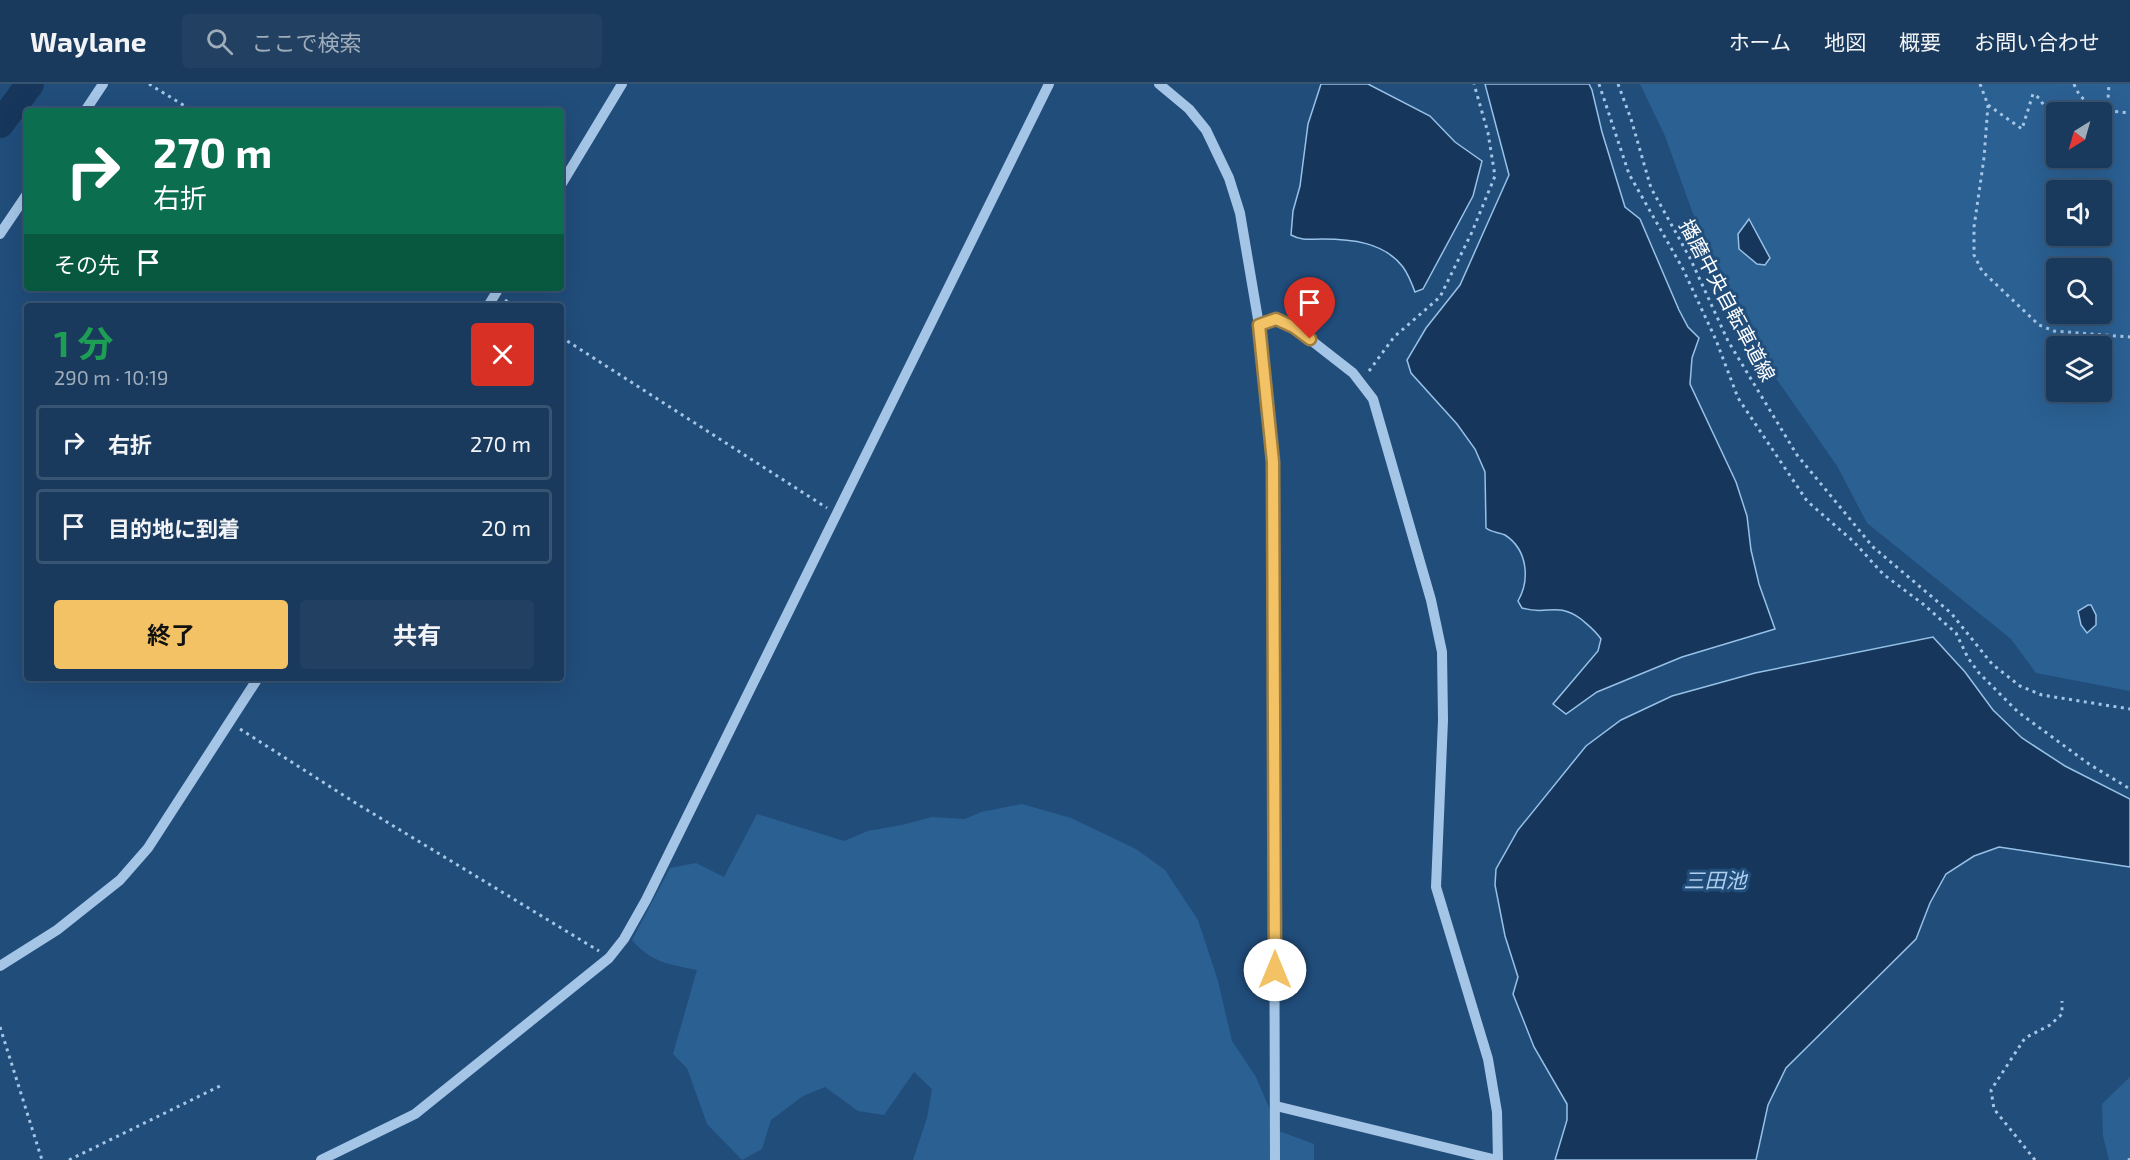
<!DOCTYPE html>
<html lang="ja">
<head>
<meta charset="utf-8">
<style>
  body { margin:0; font-family:"Exo 2","Noto Sans JP",sans-serif; background:#224162; color:#f1f3f6; height:100vh; display:flex; flex-direction:column; font-size:22px; white-space:nowrap }
  * { box-sizing:border-box; margin:0 }
  p { font-size:20px; color:#9fadbb }
  .icon { flex:none; width:33px; height:33px; fill:none; stroke:currentColor; stroke-width:2; stroke-linecap:round; stroke-linejoin:round }
  .map { position:relative; flex:1; overflow:hidden }
  .panel { position:absolute; left:24px; top:219px; width:540px; height:378px; display:flex; flex-direction:column; background:#193a5c; border-radius:6px; box-shadow:0 6px 24px #0002,0 0 0 2px #375472 }
  .panel>* { flex:none }
  .banner { position:absolute; left:24px; top:24px; width:540px; height:183px; border-radius:6px; box-shadow:0 6px 24px #0002,0 0 0 2px #375472; background:#0b6e4f; color:#fff; overflow:hidden }
  .needle { width:39px; rotate:217deg }
  .controls { position:absolute; left:2046px; top:18px; display:grid; gap:12px }
  .controls a { display:grid; place-items:center; width:66px; height:66px; border-radius:6px; background:#193a5c; box-shadow:0 6px 24px #0002,0 0 0 2px #375472; font-size:30px }
  .pin { position:absolute; display:grid; place-items:center; width:51px; height:51px; color:#fff; margin:-62px -26px; border-radius:50% 50% 50% 0; rotate:-45deg; box-shadow:0 0 6px #0007 }
  .pin .icon { rotate:45deg }
  .me { position:absolute; width:66px; margin:-33px; rotate:0deg; stroke-linejoin:round; filter:drop-shadow(0 0 4px #0008) }
  .turn { display:flex; align-items:center; gap:21px; height:126px; padding:0 30px; font-size:27px }
  .turn .icon { width:78px; height:78px; stroke-width:2.5 }
  .turn b { display:block; font-size:42px; line-height:51px }
  .then { display:flex; align-items:center; height:57px; padding:0 30px; background:#0003; gap:12px; font-size:22px }
  .round { display:grid; place-items:center; flex:none; width:63px; height:63px; border-radius:6px; background:#224162 }
  .overview { display:flex; align-items:center; justify-content:space-between; height:102px; padding:0 30px }
  h1 { font-size:36px; font-weight:700; line-height:45px; color:#1e9e55 }
  .primary-button { display:flex; gap:12px; margin-top:auto; padding:12px 30px }
  .primary-button a { flex:1; height:69px; border-radius:6px; background:#f2c265; color:#111; font-size:24px; font-weight:700; line-height:69px; text-align:center }
  .primary-button a+a { background:#224162; color:#f1f3f6 }
  ul { padding:0; list-style:none }
  li { display:flex; align-items:center; gap:18px; height:75px; margin:0 12px 9px; padding:0 18px; border:3px solid #375472; border-radius:6px }
  li div { flex:1 }
  li b { display:block; font-size:22px }
  li em { font-style:normal }
  header { display:flex; align-items:center; gap:36px; box-sizing:border-box; height:84px; padding:0 30px; background:#193a5c; border-bottom:2px solid #375472 }
  header strong { font-size:28px }
  nav { display:flex; gap:33px; margin-inline-start:auto; font-size:21px }
  .search { width:420px; height:54px; background:#224162; display:flex; align-items:center; gap:15px; box-sizing:border-box; padding:0 21px; border-radius:6px; color:#9fadbb; font-size:22px }
  .map>svg:first-child { display:block }
  .green { fill:#2b6093; fill-rule:evenodd }
  .water { fill:#16375b; stroke:#97c1e7; stroke-width:1.5 }
  .lines { fill:none; stroke-linecap:round; stroke-linejoin:round }
  .river { stroke:#16375b; stroke-width:28 }
  .path { stroke:#a4c5e6; stroke-width:3; stroke-dasharray:3 4.5; stroke-linecap:butt }
  .minor { stroke:#a4c5e6; stroke-width:10 }
  .route-casing { stroke:#9d7e42; stroke-width:15 }
  .route { stroke:#f2c265; stroke-width:10 }
  .labels { text-anchor:middle; dominant-baseline:central; stroke-width:6; stroke-linejoin:round; paint-order:stroke }
  .street-label { font-size:20px; fill:#fff; stroke:#214d7b }
  .water-label { font-size:21px; font-style:italic; fill:#afcfee; stroke:#214d7b }
</style>
</head>
<body>
<header>
<strong>Waylane</strong>
<div class="search"><svg class="icon" aria-label="search" viewBox="0 0 24 24"><circle cx="10" cy="10" r="6"/><path d="M15 15l6 6"/></svg>ここで検索</div>
<nav><a>ホーム</a><a>地図</a><a>概要</a><a>お問い合わせ</a></nav>
</header>
<div class="map">
<svg width="2130" height="1076" viewBox="0 0 2130 1076">
  <rect width="100%" height="100%" fill="#214d7b"/>
  <g class="green">
    <path d="M 1640,0 L 2130,0 L 2130,607 L 2036,589 L 2011,555 L 1867,439 L 1837,382 L 1762,274 L 1692,127 L 1665,52 ZM 2056,28 L 2102,28 L 2102,74 L 2056,74 ZM 2056,106 L 2102,106 L 2102,152 L 2056,152 ZM 2056,184 L 2102,184 L 2102,230 L 2056,230 ZM 2056,262 L 2102,262 L 2102,308 L 2056,308 Z"/>
    <path d="M 1022,720 L 1071,734 L 1136,765 L 1165,786 L 1198,836 L 1218,897 L 1232,957 L 1256,993 L 1279,1047 L 1314,1060 L 1314,1076 L 913,1076 L 927,1034 L 932,1005 L 914,988 L 884,1031 L 858,1027 L 825,1003 L 803,1012 L 771,1036 L 762,1065 L 742,1076 L 707,1040 L 687,984 L 673,970 L 697,886 C 668,880 652,879 632,856 L 670,784 L 696,779 L 724,793 L 757,730 L 844,757 L 868,747 L 902,741 L 932,733 L 965,735 L 981,728 Z"/>
    <polygon points="2130,993 2130,1076 2109,1076 2103,1052 2102,1020"/>
  </g>
  <g class="water">
    <path d="M 1321,0 L 1368,0 L 1430,32 L 1455,58 L 1482,77 L 1473,112 L 1423,205 L 1415,208 C 1412,200 1408,190 1403,183 C 1384,158 1351,155 1322,155 C 1310,155 1302,157 1291,151 L 1293,127 L 1300,102 L 1308,40 Z"/>
    <path d="M 1485,0 L 1589,0 L 1592,6 L 1602,48 L 1625,123 L 1640,135 L 1679,226 L 1688,243 L 1699,254 L 1692,274 L 1690,300 L 1736,398 L 1747,432 L 1751,466 L 1759,500 L 1775,545 L 1682,573 L 1597,608 L 1566,630 L 1553,620 L 1598,567 L 1601,555 C 1595,546 1589,542 1581,535 C 1556,517 1547,532 1522,524 L 1518,517 C 1530,496 1528,466 1505,451 C 1499,448 1492,449 1486,444 L 1485,388 L 1475,365 L 1457,340 L 1411,289 L 1407,276 L 1426,244 L 1460,201 L 1509,91 Z"/>
    <polygon points="1749,135 1770,174 1765,181 1757,180 1739,165 1738,150"/>
    <polygon points="2088,521 2091,521 2096,531 2096,541 2087,549 2081,541 2078,527"/>
    <polygon points="1933,553 1965,588 1993,626 2022,654 2065,682 2130,715 2130,783 1999,763 1974,772 1946,790 1930,819 1916,855 1786,984 1768,1021 1756,1076 1555,1076 1567,1036 1567,1020 1534,963 1513,910 1518,893 1505,852 1495,801 1496,785 1518,746 1586,662 1621,636 1672,612 1755,589"/>
  </g>
  <g class="lines">
    <polyline class="river" points="0,40 30,0"/>
    <g class="path">
      <polyline points="149,0 193,27"/>
      <polyline points="1599,0 1629,90 1683,185 1716,256 1738,314 1807,417 1854,458 1883,490 1923,520 1956,549 1968,574 1979,589 2018,628 2089,680 2130,705"/>
      <polyline points="1618,0 1631,35 1651,104 1690,174 1728,257 1797,371 1826,406 1873,463 1951,529 1992,580 2020,602 2042,611 2130,625"/>
      <polyline points="1980,0 1988,21 1984,74 1974,143 1974,171 1982,187 2039,241 2054,247 2130,253"/>
      <path d="M 2074,0 C 2083,25 2107,27 2130,29"/>
      <polyline points="1988,21 2022,45 2033,10 2039,14 2056,40"/>
      <polyline points="2102,48 2106,47 2109,0"/>
      <polyline points="505,216 514,222"/>
      <polyline points="561,253 827,424"/>
      <polyline points="1369,287 1394,253 1440,213 1472,148 1495,92 1488,49 1474,0"/>
      <polyline points="240,645 354,718 599,867"/>
      <polyline points="0,943 42,1076"/>
      <polyline points="69,1076 220,1002"/>
      <polyline points="2035,1076 1994,1025 1991,1006 2025,954 2050,941 2062,930 2062,917"/>
      <polyline points="2128,1076 2130,1075"/>
    </g>
    <g class="minor">
      <polyline points="1159,0 1189,25 1206,46 1229,94 1240,129 1259,241 1273,378 1275,1076"/>
      <polyline points="85,27 103,0"/>
      <polyline points="561,101 622,0"/>
      <polyline points="0,150 27,110"/>
      <polyline points="488,222 499,204"/>
      <polyline points="1259,241 1276,235 1294,243 1353,289 1373,315 1431,516 1442,568 1443,636 1436,803 1488,975 1497,1028 1498,1076"/>
      <polyline points="0,882 57,846 120,796 148,764 258,594"/>
      <polyline points="1276,1022 1497,1076"/>
      <polyline points="321,1076 415,1030 609,874 624,855 646,816 1049,0"/>
    </g>
  </g>
  <g class="lines">
    <g class="route-casing">
      <polyline id="route" points="1275,886 1273,378 1259,241 1276,235 1294,243 1310,255"/>
    </g>
    <use href="#route" class="route"/>
  </g>
  <g class="labels">
    <g class="street-label">
      <text transform="translate(1728 216) rotate(62)">播磨中央自転車道線</text>
    </g>
    <g class="water-label">
      <text x="1715" y="795">三田池</text>
    </g>
  </g>
</svg>
<div class="controls">
<a><svg class="needle" viewBox="-14 -14 28 28"><path d="M0-13l5 13h-10z" fill="#e53935"/><path d="M0 13l5-13h-10z" fill="#9fadbb"/></svg></a>
<a><svg class="icon" aria-label="sound" viewBox="0 0 24 24"><path d="M4 9h4l5-4v14l-5-4H4zM17 9q2 3 0 6"/></svg></a>
<a><svg class="icon" aria-label="search" viewBox="0 0 24 24"><circle cx="10" cy="10" r="6"/><path d="M15 15l6 6"/></svg></a>
<a><svg class="icon" aria-label="layers" viewBox="0 0 24 24"><path d="M12 4l9 5-9 5-9-5zM3 14l9 5 9-5"/></svg></a>
</div>
<div class="pin" style="left:1310px;top:255px;background:#d93025"><svg class="icon" aria-label="arrive" viewBox="0 0 24 24"><path d="M6 21V4h12l-3 4 3 4H6"/></svg></div>
<svg class="me" style="left:1275px;top:886px" viewBox="-20 -20 40 40"><circle r="19" fill="#fff"/><path d="M0-13L10 11 0 6-10 11z" fill="#f2c265"/></svg>
<div class="banner">
<div class="turn"><svg class="icon" aria-label="right" viewBox="0 0 24 24"><path d="M7 20v-9h11M14 6l5 5-5 5"/></svg><div><b>270 m</b>右折</div></div>
<div class="then">その先<svg class="icon" aria-label="arrive" viewBox="0 0 24 24"><path d="M6 21V4h12l-3 4 3 4H6"/></svg></div>
</div>
<section class="panel">
<div class="overview"><div><h1>1 分</h1><p>290 m · 10:19</p></div><a class="round" style="background:#d93025;color:#fff"><svg class="icon" aria-label="close" viewBox="0 0 24 24"><path d="M6 6l12 12M18 6L6 18"/></svg></a></div>
<ul>
<li><svg class="icon" aria-label="right" viewBox="0 0 24 24"><path d="M7 20v-9h11M14 6l5 5-5 5"/></svg><div><b>右折</b></div><em>270 m</em></li>
<li><svg class="icon" aria-label="arrive" viewBox="0 0 24 24"><path d="M6 21V4h12l-3 4 3 4H6"/></svg><div><b>目的地に到着</b></div><em>20 m</em></li>
</ul>
<div class="primary-button"><a>終了</a><a>共有</a></div>
</section>
</div>
</body>
</html>
